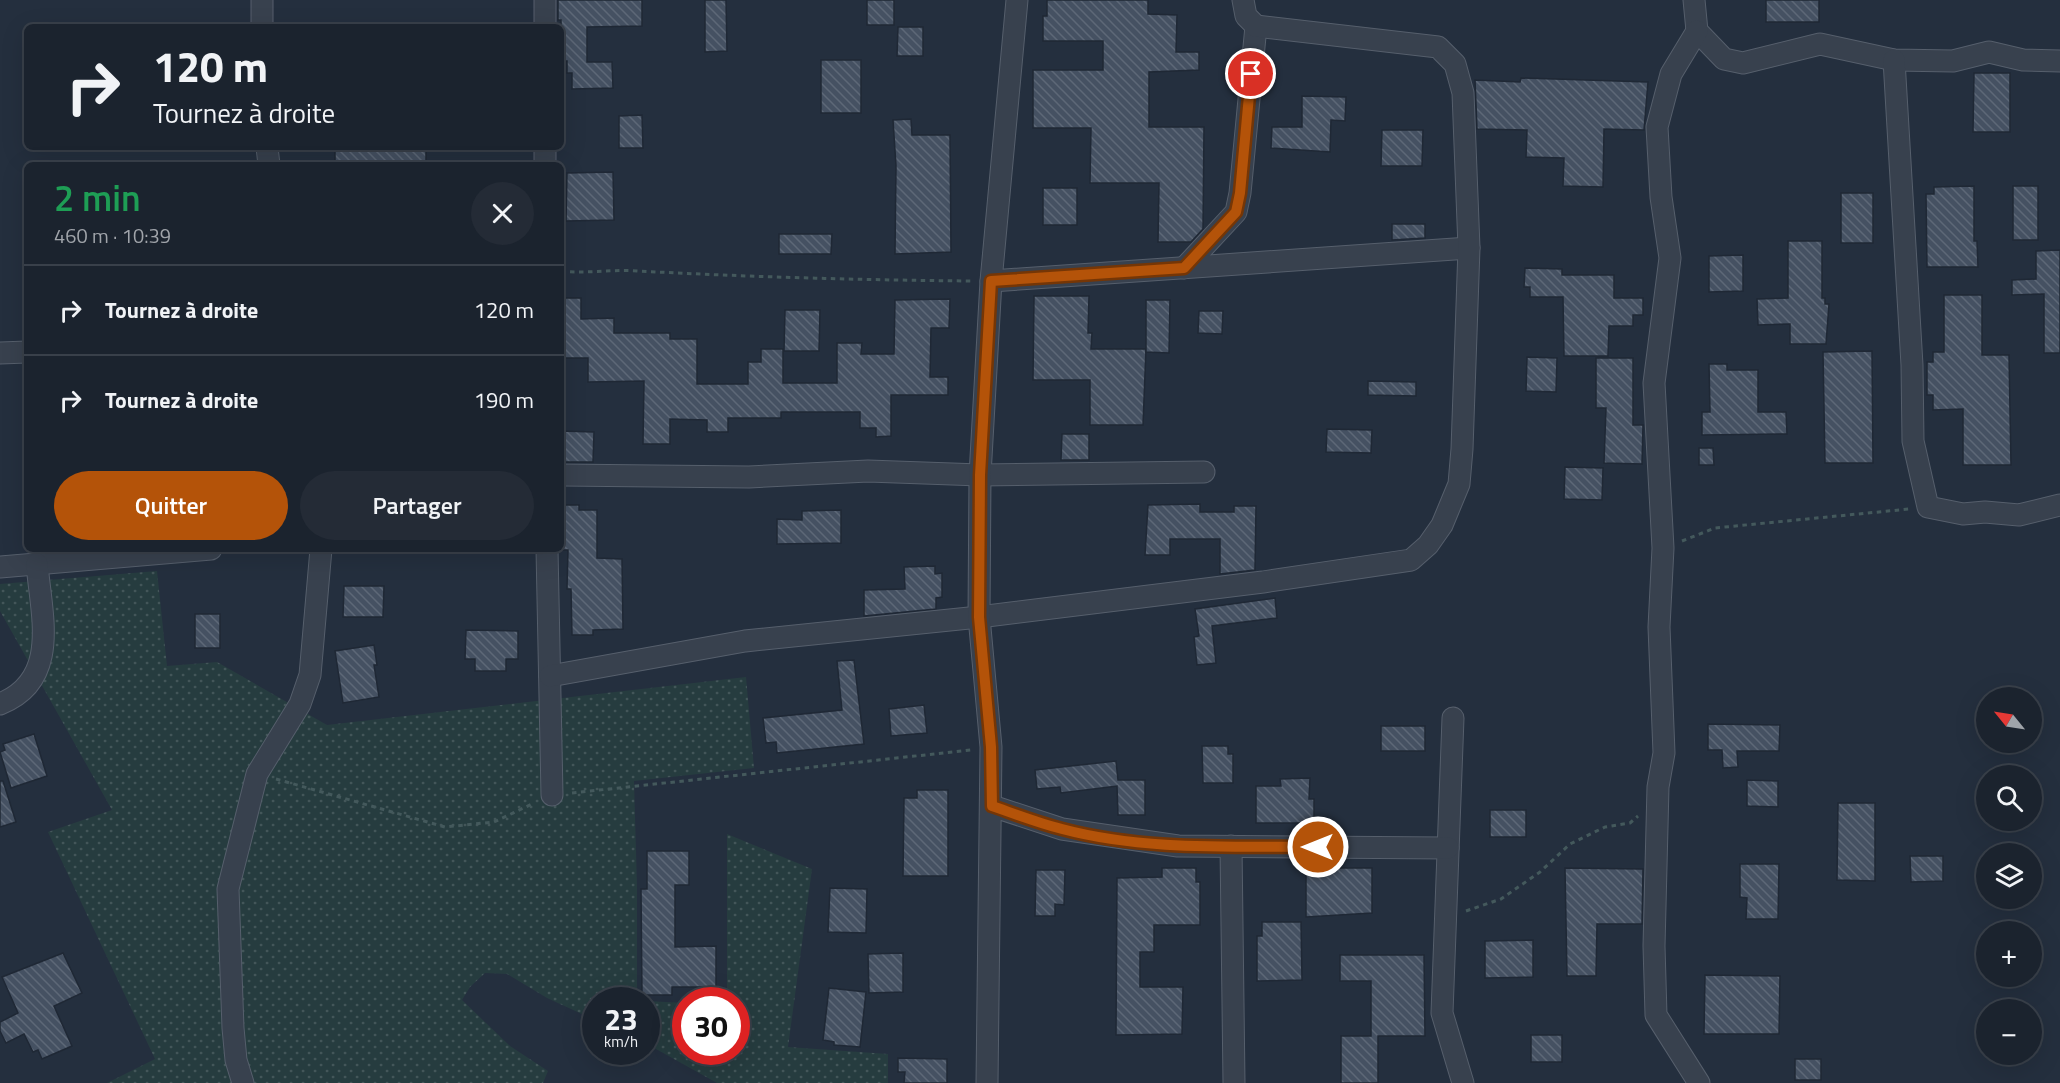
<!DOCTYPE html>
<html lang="fr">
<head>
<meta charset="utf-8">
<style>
  body { margin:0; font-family:"Titillium Web",sans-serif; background:#242b36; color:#f1f3f6; height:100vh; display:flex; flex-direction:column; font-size:22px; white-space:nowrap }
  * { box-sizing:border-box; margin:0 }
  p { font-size:20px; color:#a0a4aa }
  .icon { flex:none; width:33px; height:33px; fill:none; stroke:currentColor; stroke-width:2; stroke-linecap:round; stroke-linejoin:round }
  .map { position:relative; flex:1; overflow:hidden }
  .panel { position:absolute; left:24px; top:162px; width:540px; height:390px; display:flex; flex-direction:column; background:#1b232e; border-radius:9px; box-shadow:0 6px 24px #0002,0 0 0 2px #39404a }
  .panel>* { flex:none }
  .banner { position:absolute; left:24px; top:24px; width:540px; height:126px; border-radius:9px; box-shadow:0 6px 24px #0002,0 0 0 2px #39404a; background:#1b232e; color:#f1f3f6; overflow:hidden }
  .needle { width:39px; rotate:300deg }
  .controls { position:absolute; left:1976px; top:687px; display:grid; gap:12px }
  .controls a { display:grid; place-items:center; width:66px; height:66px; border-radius:50%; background:#1b232e; box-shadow:0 6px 24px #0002,0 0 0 2px #39404a; font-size:30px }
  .speed { position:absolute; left:582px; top:987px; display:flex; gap:12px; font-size:30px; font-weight:700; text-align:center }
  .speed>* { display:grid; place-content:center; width:78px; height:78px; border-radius:50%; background:#1b232e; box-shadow:0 6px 24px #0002,0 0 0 2px #39404a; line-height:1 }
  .speed small { font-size:15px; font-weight:400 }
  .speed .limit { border:9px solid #d22; background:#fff; color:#111 }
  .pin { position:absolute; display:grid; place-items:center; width:51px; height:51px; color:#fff; margin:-26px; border:3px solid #fff; border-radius:50%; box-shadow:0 2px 6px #0007 }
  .me { position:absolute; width:66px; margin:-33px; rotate:270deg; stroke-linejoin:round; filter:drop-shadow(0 0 4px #0008) }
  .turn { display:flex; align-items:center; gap:21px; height:126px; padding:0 30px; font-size:27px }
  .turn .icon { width:78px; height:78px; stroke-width:2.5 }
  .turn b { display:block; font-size:42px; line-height:51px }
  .round { display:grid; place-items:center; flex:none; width:63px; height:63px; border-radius:32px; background:#242b36 }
  .head { display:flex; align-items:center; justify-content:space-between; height:102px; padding:0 30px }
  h1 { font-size:36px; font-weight:600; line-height:45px; color:#1e9e55 }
  .cta { display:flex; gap:12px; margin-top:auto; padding:12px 30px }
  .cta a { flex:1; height:69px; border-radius:36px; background:#b45309; color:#fff; font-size:24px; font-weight:600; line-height:69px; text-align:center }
  .cta a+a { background:#242b36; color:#f1f3f6 }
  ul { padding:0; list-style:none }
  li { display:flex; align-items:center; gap:18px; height:90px; padding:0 30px; border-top:2px solid #39404a }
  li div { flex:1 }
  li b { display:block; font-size:22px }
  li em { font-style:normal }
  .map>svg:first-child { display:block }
  .green { fill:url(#green-dots) }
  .building { fill:url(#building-back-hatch); stroke:#1f2835; stroke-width:1.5 }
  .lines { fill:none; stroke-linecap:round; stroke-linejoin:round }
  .street-casing { stroke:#565f6c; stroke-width:23 }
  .path { stroke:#44595c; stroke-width:3; stroke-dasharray:4.5 4.5; stroke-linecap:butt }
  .street { stroke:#38414e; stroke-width:21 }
  .route-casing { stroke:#753606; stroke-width:15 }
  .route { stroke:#b45309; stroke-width:10 }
</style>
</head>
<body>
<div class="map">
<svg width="2060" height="1083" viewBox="0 0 2060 1083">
  <defs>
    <pattern id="green-dots" width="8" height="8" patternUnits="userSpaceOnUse" patternTransform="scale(1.5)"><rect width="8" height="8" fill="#263c3f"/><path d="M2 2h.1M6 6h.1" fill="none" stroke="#435659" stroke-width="1.8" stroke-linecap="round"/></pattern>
    <pattern id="building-back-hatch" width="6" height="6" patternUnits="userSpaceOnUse" patternTransform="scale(1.5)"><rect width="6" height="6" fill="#455162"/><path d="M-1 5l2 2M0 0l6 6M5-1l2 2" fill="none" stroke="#5d6877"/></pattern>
  </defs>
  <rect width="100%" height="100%" fill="#242f3e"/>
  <g class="green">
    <polygon points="157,571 167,666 217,662 327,725 746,677 754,768 634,781 637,886 637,1000 645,1000 596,1000 595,1020 547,998 507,974 485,973 470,987 462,1000 510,1046 548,1071 543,1083 107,1083 155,1059 48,832 112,810 0,611 0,584"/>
    <polygon points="727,834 812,869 788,1047 888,1054 888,1083 717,1083 647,1044 647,1001 685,1003 686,1052 736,1052 736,1000 727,1000"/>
  </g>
  <g class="building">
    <polygon points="558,0 642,0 642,26 587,27 587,62 612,62 613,88 572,89 572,73 567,73 567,61 561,61 561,20 558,20"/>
    <polygon points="705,0 726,0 727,51 705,52"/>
    <rect x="867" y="0" width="27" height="25"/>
    <polygon points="1047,0 1148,0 1148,14 1177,15 1176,52 1199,52 1199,70 1149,72 1149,127 1204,127 1203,229 1191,242 1158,242 1159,183 1090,183 1091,128 1033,128 1033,70 1103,70 1103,41 1043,41 1043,16 1047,16"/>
    <rect x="1766" y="0" width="53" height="22"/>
    <polygon points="898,27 923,27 923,56 897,56"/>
    <rect x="821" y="60" width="40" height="53"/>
    <polygon points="1974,73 2010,73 2010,132 1973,132"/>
    <polygon points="1521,78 1648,82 1644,130 1604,129 1603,187 1563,186 1564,158 1526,157 1527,130 1477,129 1475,80 1520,82"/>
    <polygon points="1302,96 1346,97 1345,121 1331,120 1330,152 1271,148 1272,127 1302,127"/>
    <polygon points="642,115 643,148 619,148 619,116"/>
    <polygon points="911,119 912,135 950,135 951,252 895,254 896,166 893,120"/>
    <polygon points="1382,130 1423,130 1422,166 1381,166"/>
    <rect x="335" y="147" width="91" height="18"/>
    <polygon points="613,172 614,220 566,221 567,173"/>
    <polygon points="1974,186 1974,241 1977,241 1978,267 1927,267 1926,194 1934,194 1934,187"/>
    <rect x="2013" y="186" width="25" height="54"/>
    <rect x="1043" y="188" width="34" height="37"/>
    <rect x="1841" y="193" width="32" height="50"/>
    <polygon points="1392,224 1425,224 1425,238 1392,240"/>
    <polygon points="779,234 832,234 831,254 779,254"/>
    <polygon points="1788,241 1822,241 1822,298 1825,298 1825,304 1829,304 1826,344 1790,344 1790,324 1758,325 1757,299 1788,298"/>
    <polygon points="2060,250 2060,353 2044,353 2044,294 2012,295 2012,280 2036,279 2036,251"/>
    <polygon points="1743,255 1743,291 1709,292 1709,256"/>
    <polygon points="1525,268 1562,269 1562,275 1614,275 1614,298 1643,298 1643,315 1633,315 1633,326 1609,326 1608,356 1564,356 1563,297 1530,297 1530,287 1524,287"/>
    <polygon points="1944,295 1982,295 1982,355 2009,355 2011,465 1963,465 1963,409 1933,410 1933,395 1927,395 1927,362 1933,362 1933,352 1944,352"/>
    <polygon points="1034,296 1089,296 1088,333 1092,333 1091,349 1146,349 1143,425 1090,425 1090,380 1033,380"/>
    <polygon points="562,298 581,298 581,319 614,318 614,333 670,333 670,339 697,339 697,384 748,384 748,362 761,362 761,349 783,349 783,383 837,383 837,343 862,343 861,354 894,354 895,300 950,299 949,328 931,328 930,377 948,377 948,395 891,395 891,436 876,437 876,428 860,428 860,412 781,412 781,418 728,418 728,432 707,432 707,420 670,419 670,444 643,444 644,381 588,382 588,358 561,358"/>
    <polygon points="1146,300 1170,300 1169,353 1146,352"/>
    <polygon points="785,310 820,310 819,351 784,351"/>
    <polygon points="1199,311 1223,311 1222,334 1198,333"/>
    <polygon points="1872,351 1873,463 1825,463 1823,352"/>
    <polygon points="1527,357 1557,358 1556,392 1526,391"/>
    <polygon points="1596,358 1633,358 1633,425 1643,425 1642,464 1604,463 1606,408 1596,408"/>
    <polygon points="1709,364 1727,364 1727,370 1758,370 1758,412 1786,412 1787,434 1702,435 1702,412 1710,412"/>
    <polygon points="1368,381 1416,382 1416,396 1368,395"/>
    <polygon points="1327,429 1372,430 1371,453 1326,452"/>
    <polygon points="561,431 594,432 593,462 561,462"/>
    <polygon points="1062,434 1089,434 1089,460 1061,460"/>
    <polygon points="1699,448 1713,448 1714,465 1699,465"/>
    <polygon points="1565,467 1603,468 1602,500 1564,499"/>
    <polygon points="1200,504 1200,512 1234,512 1234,506 1256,506 1255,570 1220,574 1220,539 1170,539 1170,555 1145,555 1148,505"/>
    <polygon points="561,505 579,505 579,510 597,510 597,558 622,559 623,629 593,630 593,635 572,635 571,589 567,589 568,550 561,550"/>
    <polygon points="841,510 841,543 777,544 777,519 802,520 802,511"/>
    <polygon points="935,566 935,574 942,573 942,597 936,598 936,609 864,616 864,590 905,589 904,567"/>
    <polygon points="344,586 384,586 383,617 343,617"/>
    <polygon points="1275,598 1277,618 1212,626 1216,663 1197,665 1194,637 1199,636 1195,609"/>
    <rect x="195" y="614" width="25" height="34"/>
    <polygon points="466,630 518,631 518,659 506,659 506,671 475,671 475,659 465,659"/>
    <polygon points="374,645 377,665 374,665 379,697 343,703 335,651"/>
    <polygon points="854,660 864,744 777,753 776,742 766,743 763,718 842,710 837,661"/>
    <polygon points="924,705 927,733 891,736 889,709"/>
    <polygon points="1708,724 1780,725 1779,751 1737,751 1738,767 1723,768 1722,750 1708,750"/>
    <rect x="1381" y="726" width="44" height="25"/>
    <polygon points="34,734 47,776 11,788 0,752 5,750 3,744"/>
    <polygon points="1202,746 1228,746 1228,754 1233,754 1233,783 1203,783"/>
    <polygon points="1116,761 1118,780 1145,780 1145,815 1118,815 1117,786 1061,793 1060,787 1037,789 1035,770"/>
    <polygon points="1310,778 1309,799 1314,799 1314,823 1256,823 1256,786 1281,786 1280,779"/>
    <polygon points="1747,780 1778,781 1778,807 1747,806"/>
    <polygon points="0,781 3,781 16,822 0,827"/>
    <polygon points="917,790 948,790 948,876 903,876 904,798 917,798"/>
    <polygon points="1838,803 1875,803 1875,881 1837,880"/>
    <rect x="1490" y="810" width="36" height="27"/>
    <polygon points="647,851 689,851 689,885 675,885 675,947 716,946 716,987 672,987 672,995 642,995 641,889 647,889"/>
    <polygon points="1910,856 1943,856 1943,881 1911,882"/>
    <polygon points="1740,864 1779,864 1778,919 1746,919 1747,898 1740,897"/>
    <polygon points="1162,868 1196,868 1196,882 1200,882 1200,925 1154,925 1154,952 1140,952 1140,987 1183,987 1182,1034 1116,1035 1117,878 1162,877"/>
    <polygon points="1306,868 1372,868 1372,913 1306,917"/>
    <polygon points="1565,868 1643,869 1642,924 1597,924 1596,976 1567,976"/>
    <polygon points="1036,870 1065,870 1064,905 1055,904 1055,916 1035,916"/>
    <polygon points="830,888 867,889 866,933 828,932"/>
    <polygon points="1262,922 1301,922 1302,980 1257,981 1257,936 1262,936"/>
    <polygon points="1533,940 1533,977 1485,978 1485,941"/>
    <polygon points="63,953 82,993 54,1006 72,1046 42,1059 38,1050 33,1052 24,1034 6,1043 0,1031 0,1022 18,1013 2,977"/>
    <polygon points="903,953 903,992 869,993 868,954"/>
    <polygon points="1340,955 1424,955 1425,1036 1378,1036 1378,1083 1341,1083 1341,1036 1371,1036 1371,981 1340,981"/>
    <polygon points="1705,975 1780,976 1779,1034 1704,1034"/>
    <polygon points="829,988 866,992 860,1047 834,1045 834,1042 823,1040"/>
    <rect x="1531" y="1035" width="31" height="27"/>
    <polygon points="898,1058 947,1059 947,1083 904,1083 905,1072 898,1072"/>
    <rect x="1795" y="1059" width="26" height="21"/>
  </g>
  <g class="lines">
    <g class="street-casing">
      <g id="street">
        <polyline points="262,0 262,27"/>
        <polyline points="545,0 545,27"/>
        <polyline points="1694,0 1697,31 1724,59 1743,63 1820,44 1894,60 1953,61 1989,52 2023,60 2060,61"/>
        <polyline points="1697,31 1671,74 1657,127 1661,197 1670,258 1654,383 1663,548 1659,627 1664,753 1658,787 1654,946 1656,1015 1699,1083"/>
        <polyline points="1894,60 1912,365 1913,441 1928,507 1963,514 1985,512 2019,515 2060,505"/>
        <polyline points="267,147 269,165"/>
        <polyline points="545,147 545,165"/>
        <polyline points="1184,268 1236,212 1240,193 1256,26"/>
        <polyline points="991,281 1469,248"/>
        <polyline points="0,353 27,352"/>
        <polyline points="561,475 749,477 868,471 980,475 1204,472"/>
        <polyline points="547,549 552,795"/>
        <polyline points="0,567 211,549"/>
        <polyline points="550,676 745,641 979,617 1263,582 1411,560 1428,545 1442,525 1459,484 1462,449 1469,248 1463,93 1455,64 1438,47 1256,26 1246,16 1243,0"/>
        <path d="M 0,704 C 61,680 41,614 37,564"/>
        <polyline points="1453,718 1442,1013 1463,1083"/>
        <polyline points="992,806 1062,829 1178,846 1448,848"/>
        <polyline points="1231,846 1234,1083"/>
        <polyline points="243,1083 236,1060 233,1028 228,889 257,774 300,704 310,675 321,549"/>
        <polyline points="987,1083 991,747 979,617 980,475 991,281 1017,0"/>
      </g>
    </g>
    <g class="path">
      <path d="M 561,271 C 587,274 612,269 638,271 C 750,277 860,280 972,281"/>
      <polyline points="1682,541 1715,528 1909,509"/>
      <polyline points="276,779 445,827 494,822 534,803"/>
      <polyline points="572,793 971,750"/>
      <polyline points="1466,911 1501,899 1540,872 1570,844 1605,827 1630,823 1638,816"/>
    </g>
    <use href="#street" class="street"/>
  </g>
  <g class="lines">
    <g class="route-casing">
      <path id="route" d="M 1251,74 L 1240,193 L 1236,212 L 1184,268 L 991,281 L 980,475 L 979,617 L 991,747 L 992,806 C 1015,814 1038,823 1062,829 C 1145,851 1233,846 1318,847"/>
    </g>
    <use href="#route" class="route"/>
  </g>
</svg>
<div class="controls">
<a><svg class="needle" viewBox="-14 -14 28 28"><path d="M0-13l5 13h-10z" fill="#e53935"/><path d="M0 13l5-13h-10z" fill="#a0a4aa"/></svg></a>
<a><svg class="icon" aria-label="search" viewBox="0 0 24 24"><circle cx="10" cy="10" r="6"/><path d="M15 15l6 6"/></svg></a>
<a><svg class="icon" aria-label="layers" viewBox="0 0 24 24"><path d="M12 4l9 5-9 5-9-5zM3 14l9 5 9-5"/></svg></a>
<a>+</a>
<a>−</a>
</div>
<div class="speed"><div>23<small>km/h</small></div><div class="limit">30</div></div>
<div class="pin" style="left:1251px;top:74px;background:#d93025"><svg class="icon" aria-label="arrive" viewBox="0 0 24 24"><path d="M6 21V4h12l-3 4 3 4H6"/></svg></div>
<svg class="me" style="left:1318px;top:847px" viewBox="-20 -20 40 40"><circle r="17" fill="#b45309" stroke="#fff" stroke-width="3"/><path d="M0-11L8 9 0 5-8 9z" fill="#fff"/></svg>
<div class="banner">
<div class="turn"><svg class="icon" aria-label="right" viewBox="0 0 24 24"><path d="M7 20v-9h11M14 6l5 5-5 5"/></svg><div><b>120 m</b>Tournez à droite</div></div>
</div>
<section class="panel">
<div class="head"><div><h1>2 min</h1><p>460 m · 10:39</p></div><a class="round"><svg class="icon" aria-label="close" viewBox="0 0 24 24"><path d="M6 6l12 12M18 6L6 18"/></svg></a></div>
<ul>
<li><svg class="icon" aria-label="right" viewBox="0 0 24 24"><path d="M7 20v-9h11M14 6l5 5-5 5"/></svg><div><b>Tournez à droite</b></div><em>120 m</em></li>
<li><svg class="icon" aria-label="right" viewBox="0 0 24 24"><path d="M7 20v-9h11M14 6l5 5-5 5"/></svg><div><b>Tournez à droite</b></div><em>190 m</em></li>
</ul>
<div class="cta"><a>Quitter</a><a>Partager</a></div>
</section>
</div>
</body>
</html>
